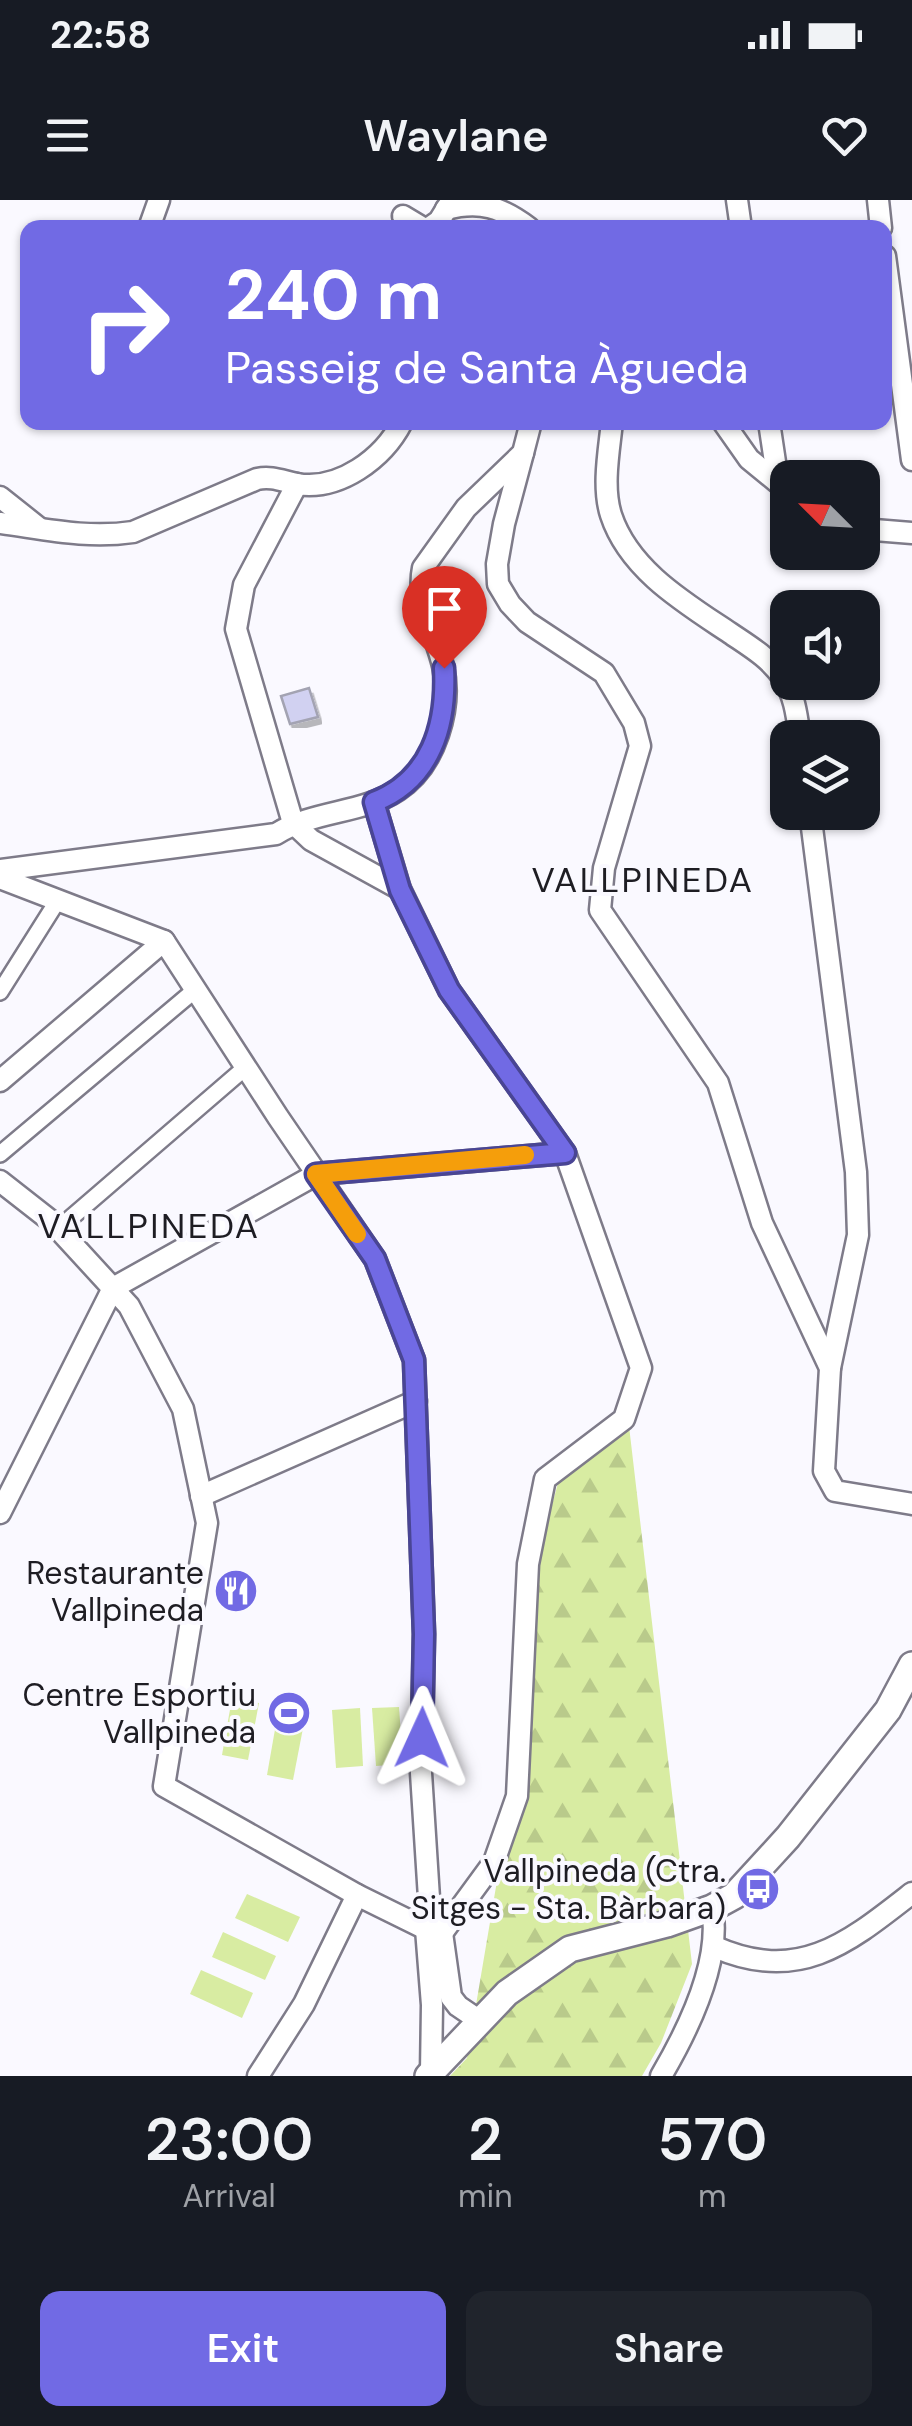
<!DOCTYPE html>
<html lang="en">
<head>
<meta charset="utf-8">
<style>
  body { margin:0; font-family:"DM Sans",sans-serif; background:#20242c; color:#f1f3f6; height:100vh; display:flex; flex-direction:column; font-size:38px; white-space:nowrap }
  * { box-sizing:border-box; margin:0 }
  p { font-size:32px; color:#9ea1a6 }
  .icon { flex:none; width:55px; height:55px; fill:none; stroke:currentColor; stroke-width:2; stroke-linecap:round; stroke-linejoin:round }
  .map { position:relative; height:1876px; overflow:hidden }
  .panel { display:flex; flex-direction:column; background:#171b24; flex:1 }
  .panel>* { flex:none }
  .hud { position:absolute; left:20px; top:20px; width:872px; height:210px; border-radius:20px; box-shadow:0 2px 8px #0004; background:#716ae4; color:#fff; overflow:hidden }
  .needle { width:65px; rotate:294deg }
  .fabs { position:absolute; left:770px; top:260px; display:grid; gap:20px }
  .fabs a { display:grid; place-items:center; width:110px; height:110px; border-radius:20px; background:#171b24; box-shadow:0 2px 8px #0004; font-size:50px }
  .pin { position:absolute; display:grid; place-items:center; width:85px; height:85px; color:#fff; margin:-102px -42px; border-radius:50% 50% 50% 0; rotate:-45deg; box-shadow:0 0 10px #0007 }
  .pin .icon { rotate:45deg }
  .me { position:absolute; width:110px; margin:-55px; rotate:1deg; stroke-linejoin:round; filter:drop-shadow(0 0 8px #0008) }
  .turn { display:flex; align-items:center; gap:35px; height:210px; padding:0 40px; font-size:45px }
  .turn .icon { width:130px; height:130px; stroke-width:2.5 }
  .turn b { display:block; font-size:70px; line-height:85px }
  .eta { display:flex; justify-content:space-evenly; align-items:center; height:170px; text-align:center }
  .eta b { font-size:60px; font-weight:600; line-height:70px }
  .cta { display:flex; gap:20px; margin-top:auto; padding:20px 40px }
  .cta a { flex:1; height:115px; border-radius:20px; background:#716ae4; color:#fff; font-size:40px; font-weight:600; line-height:115px; text-align:center }
  .cta a+a { background:#20242c; color:#f1f3f6 }
  .status { display:flex; justify-content:space-between; align-items:center; height:70px; padding:0 50px; background:#171b24; direction:ltr }
  .status svg { height:28px; fill:currentColor }
  header { display:flex; justify-content:space-between; align-items:center; height:130px; padding:0 40px; background:#171b24; font-size:45px; font-weight:600 }
  .map>svg:first-child { display:block }
  .forest { fill:url(#forest-firs) }
  .garden { fill:#d8eca2 }
  .building { fill:#d1d1f1; stroke:#a3a3b2; stroke-width:2.5; filter:url(#shadow) }
  .lines { fill:none; stroke-linecap:round; stroke-linejoin:round }
  .pedestrian-casing { stroke:#7e7b89; stroke-width:20 }
  .minor-casing { stroke:#7e7b89; stroke-width:25 }
  .tertiary-casing { stroke:#7e7b89; stroke-width:30 }
  .pedestrian { stroke:#fff; stroke-width:15 }
  .minor { stroke:#fff; stroke-width:20 }
  .tertiary { stroke:#fff; stroke-width:25 }
  .route-casing { stroke:#494594; stroke-width:25 }
  .route { stroke:#716ae4; stroke-width:18 }
  .slow { stroke:#f59e0b; stroke-width:18 }
  .labels { text-anchor:middle; dominant-baseline:central; stroke-width:8; stroke-linejoin:round; paint-order:stroke }
  .poi-label { font-size:32px; fill:#1e1d23; stroke:#faf9ff; text-anchor:end }
  .neighbourhood-label { font-size:35px; letter-spacing:2.5px; fill:#1e1d23; stroke:#faf9ff }
</style>
</head>
<body>
<div class="status"><b>22:58</b><svg viewBox="0 0 49 12"><path d="M0 12V9h3v3zM5 12V6h3v6zM10 12V3h3v9zM15 12V0h3v12zM26 1h20v11H26zM47 4h2v5h-2z"/></svg></div>
<header><svg class="icon" aria-label="menu" viewBox="0 0 24 24"><path d="M4 6h16M4 12h16M4 18h16"/></svg>Waylane<svg class="icon" aria-label="heart" viewBox="0 0 24 24"><path d="M12 20l-8-8c-3-5 5-10 8-4 3-6 11-1 8 4z"/></svg></header>
<div class="map">
<svg width="912" height="1876" viewBox="0 0 912 1876">
  <defs>
    <pattern id="forest-firs" width="22" height="20" patternUnits="userSpaceOnUse" patternTransform="scale(2.5)"><rect width="22" height="20" fill="#d8eca2"/><path d="M5 1l3.5 6h-7zM16 11l3.5 6h-7z" fill="#b9ca8b"/></pattern>
    <filter id="shadow"><feDropShadow dx="3.5" dy="6" stdDeviation="0" flood-color="#0004"/></filter>
  </defs>
  <rect width="100%" height="100%" fill="#faf9ff"/>
  <polygon class="forest" points="629,1226 692,1764 661,1843 642,1876 450,1876 467,1858 499,1669 529,1576 536,1364 558,1283"/>
  <g class="garden">
    <polygon points="232,1498 259,1503 248,1560 222,1555"/>
    <polygon points="399,1507 403,1564 376,1566 372,1508"/>
    <polygon points="360,1508 363,1566 336,1568 332,1510"/>
    <polygon points="277,1518 304,1523 293,1580 267,1575"/>
    <polygon points="247,1694 300,1717 288,1742 235,1718"/>
    <polygon points="223,1732 276,1756 265,1780 212,1757"/>
    <polygon points="201,1770 253,1793 242,1818 190,1794"/>
  </g>
  <polygon class="building" points="309,488 318,517 290,524 281,496"/>
  <g class="lines">
    <g class="pedestrian-casing">
      <g id="pedestrian">
        <polyline points="0,792 58,700"/>
        <polyline points="0,954 195,790"/>
        <polyline points="58,1029 246,867"/>
      </g>
    </g>
    <g class="minor-casing">
      <g id="minor">
        <polyline points="737,0 741,28"/>
        <polyline points="878,0 881,28"/>
        <path d="M 446,9 C 480,0 501,7 529,28"/>
        <polyline points="403,16 423,28"/>
        <polyline points="149,28 159,0"/>
        <polyline points="429,28 439,21 452,0"/>
        <polyline points="885,56 912,260"/>
        <path d="M 612,222 C 609,251 602,287 611,315 C 629,370 685,403 730,433 C 749,446 770,458 783,478 C 795,496 797,517 800,538"/>
        <polyline points="723,222 749,259 788,291"/>
        <polyline points="769,222 778,282"/>
        <polyline points="523,253 504,324 497,364 498,384 510,404 527,422 604,473 634,523 640,546 604,668 600,710 718,883 762,1023 830,1168 824,1271 835,1291 912,1304"/>
        <polyline points="0,297 39,328"/>
        <path d="M 0,323 C 45,329 87,339 133,332 L 257,279 C 272,276 282,281 297,284 C 339,291 383,259 402,222"/>
        <polyline points="862,329 912,333"/>
        <polyline points="374,602 400,689 449,790 565,953 641,1168 624,1219 545,1279 528,1364 517,1596 494,1662 442,1733"/>
        <polyline points="810,612 856,972 858,1035 830,1168"/>
        <polyline points="293,623 236,429 244,385 297,284"/>
        <polyline points="293,623 311,640 400,689"/>
        <path d="M 0,670 L 276,634 C 314,610 362,614 398,590 C 436,565 452,508 443,466 C 436,434 416,402 423,368 L 466,308 L 523,253 L 531,222"/>
        <polyline points="0,678 164,741 278,917 375,1059 414,1160 424,1434 421,1573 429,1698 442,1733 451,1797 458,1806 480,1821"/>
        <polyline points="0,881 164,741"/>
        <polyline points="0,981 51,1021 129,1106 183,1209 207,1323 164,1586 357,1695 426,1729 442,1733"/>
        <polyline points="201,1296 416,1201"/>
        <polyline points="0,1313 113,1088 317,974 565,953"/>
        <polyline points="426,1729 432,1805 431,1873"/>
        <path d="M 715,1747 C 799,1784 848,1743 912,1693"/>
        <polyline points="258,1876 304,1804 357,1695"/>
        <path d="M 661,1876 C 688,1830 722,1762 712,1708"/>
      </g>
    </g>
    <g class="tertiary-casing">
      <polyline id="tertiary" points="428,1876 507,1793 570,1749 667,1724 712,1708 734,1696 788,1637 888,1510 912,1465"/>
    </g>
    <use href="#pedestrian" class="pedestrian"/>
    <use href="#minor" class="minor"/>
    <use href="#tertiary" class="tertiary"/>
  </g>
  <g class="lines">
    <g class="route-casing">
      <path id="route" d="M 422,1538 L 424,1434 L 414,1160 L 375,1059 L 316,974 L 565,953 L 449,790 L 400,690 L 374,602 C 431,580 447,525 444,468"/>
    </g>
    <use href="#route" class="route"/>
    <polyline class="slow" points="357,1034 316,974 525,955"/>
  </g>
  <defs>
    <g id="restaurant-disc" transform="scale(2.25)"><circle r="9.5" fill="#716ae4" stroke="#faf9ff"/><path d="M-5-6h1v4h1v-4h1v4h1v-4h1v5L-1.5 .5V6h-2V.5L-5-1ZM5-6V6H3V1.5H1.5Q1.5-4 5-6Z" fill="#fff"/></g>
    <g id="stadium-disc" transform="scale(2.25)"><circle r="9.5" fill="#716ae4" stroke="#faf9ff"/><path d="M0-5a6.5 5 0 1 0 0 10a6.5 5 0 1 0 0-10ZM-3.5-1.8h7v3.6h-7Z" fill="#fff"/></g>
    <g id="bus-disc" transform="scale(2.25)"><circle r="9.5" fill="#716ae4" stroke="#faf9ff"/><path d="M-5-6H5V4H4V6H2V4H-2V6H-4V4H-5ZM-3.5-4V0h7V-4ZM-3.5 1.2v1.5H-2V1.2ZM2 1.2v1.5H3.5V1.2Z" fill="#fff"/></g>
  </defs>
  <g fill-rule="evenodd">
    <use href="#restaurant-disc" x="236" y="1391"/>
    <use href="#stadium-disc" x="289" y="1513"/>
    <use href="#bus-disc" x="758" y="1689"/>
  </g>
  <g class="labels">
    <g class="poi-label">
      <text x="204" y="1373">Restaurante<tspan x="204" dy="37">Vallpineda</tspan></text>
      <text x="256" y="1495">Centre Esportiu<tspan x="256" dy="37">Vallpineda</tspan></text>
      <text x="726" y="1671">Vallpineda (Ctra.<tspan x="726" dy="37">Sitges - Sta. Bàrbara)</tspan></text>
    </g>
    <g class="neighbourhood-label">
      <text x="643" y="680">VALLPINEDA</text>
      <text x="149" y="1026">VALLPINEDA</text>
    </g>
  </g>
</svg>
<div class="fabs">
<a><svg class="needle" viewBox="-14 -14 28 28"><path d="M0-13l5 13h-10z" fill="#e53935"/><path d="M0 13l5-13h-10z" fill="#9ea1a6"/></svg></a>
<a><svg class="icon" aria-label="sound" viewBox="0 0 24 24"><path d="M4 9h4l5-4v14l-5-4H4zM17 9q2 3 0 6"/></svg></a>
<a><svg class="icon" aria-label="layers" viewBox="0 0 24 24"><path d="M12 4l9 5-9 5-9-5zM3 14l9 5 9-5"/></svg></a>
</div>
<div class="pin" style="left:444px;top:468px;background:#d93025"><svg class="icon" aria-label="arrive" viewBox="0 0 24 24"><path d="M6 21V4h12l-3 4 3 4H6"/></svg></div>
<svg class="me" style="left:422px;top:1538px" viewBox="-20 -20 40 40"><path d="M0-17L14 15 0 8-14 15z" fill="#716ae4" stroke="#fff" stroke-width="4"/></svg>
<div class="hud">
<div class="turn"><svg class="icon" aria-label="right" viewBox="0 0 24 24"><path d="M7 20v-9h11M14 6l5 5-5 5"/></svg><div><b>240 m</b>Passeig de Santa Àgueda</div></div>
</div>
</div>
<section class="panel">
<div class="eta">
<div><b>23:00</b><p>Arrival</p></div>
<div><b>2</b><p>min</p></div>
<div><b>570</b><p>m</p></div>
</div>
<div class="cta"><a>Exit</a><a>Share</a></div>
</section>
</body>
</html>
